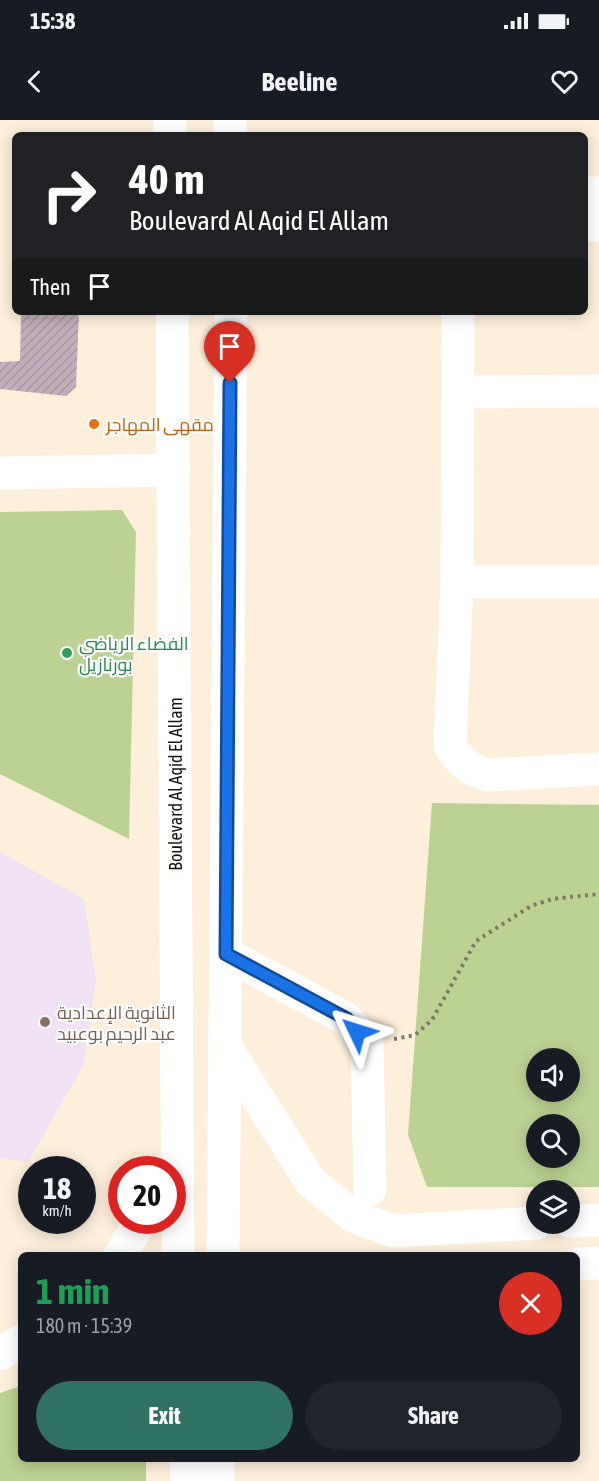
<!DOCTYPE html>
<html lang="en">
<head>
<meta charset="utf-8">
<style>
  body { margin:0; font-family:"Asap Condensed",Cairo,sans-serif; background:#20242c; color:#f1f3f6; height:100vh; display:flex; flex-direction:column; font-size:22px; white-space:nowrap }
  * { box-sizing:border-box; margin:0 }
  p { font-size:20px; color:#9ea1a6 }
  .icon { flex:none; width:33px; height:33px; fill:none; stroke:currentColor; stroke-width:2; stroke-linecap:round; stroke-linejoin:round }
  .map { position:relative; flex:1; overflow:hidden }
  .side { position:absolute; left:18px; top:1132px; width:562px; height:210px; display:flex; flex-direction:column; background:#171b24; border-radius:9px; box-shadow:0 3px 15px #0003 }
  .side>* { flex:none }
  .banner { position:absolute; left:12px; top:12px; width:576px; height:183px; border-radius:9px; box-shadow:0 3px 15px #0003; background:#202124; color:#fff; overflow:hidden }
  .buttons { position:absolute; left:526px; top:928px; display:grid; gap:12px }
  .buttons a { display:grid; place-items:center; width:54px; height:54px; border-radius:50%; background:#171b24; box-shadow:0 3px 15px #0003; font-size:30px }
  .speed { position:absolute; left:18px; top:1036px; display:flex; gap:12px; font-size:30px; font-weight:700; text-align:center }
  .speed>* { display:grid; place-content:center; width:78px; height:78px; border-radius:50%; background:#171b24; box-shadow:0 3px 15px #0003; line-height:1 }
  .speed small { font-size:15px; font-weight:400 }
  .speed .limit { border:9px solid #d22; background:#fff; color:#111 }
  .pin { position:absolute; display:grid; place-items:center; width:51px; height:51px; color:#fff; margin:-62px -26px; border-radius:50% 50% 50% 0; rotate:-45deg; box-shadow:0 0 6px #0007 }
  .pin .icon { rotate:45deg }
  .me { position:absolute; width:66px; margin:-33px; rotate:311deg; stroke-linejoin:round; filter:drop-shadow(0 0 4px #0008) }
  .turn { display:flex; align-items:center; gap:21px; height:126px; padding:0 18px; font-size:27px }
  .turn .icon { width:78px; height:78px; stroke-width:2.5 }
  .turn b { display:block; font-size:42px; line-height:51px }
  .then { display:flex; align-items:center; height:57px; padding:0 18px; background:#0003; gap:12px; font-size:22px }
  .round { display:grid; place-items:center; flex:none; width:63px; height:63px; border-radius:32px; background:#20242c }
  .head { display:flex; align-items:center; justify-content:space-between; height:102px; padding:0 18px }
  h1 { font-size:36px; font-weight:700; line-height:45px; color:#1e9e55 }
  .primary-button { display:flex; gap:12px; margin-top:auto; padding:12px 18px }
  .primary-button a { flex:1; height:69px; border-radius:36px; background:#2f7162; color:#fff; font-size:24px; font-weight:700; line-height:69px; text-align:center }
  .primary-button a+a { background:#20242c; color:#f1f3f6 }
  .status { display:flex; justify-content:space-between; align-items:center; height:42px; padding:0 30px; background:#171b24; direction:ltr }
  .status svg { height:16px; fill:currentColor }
  header { display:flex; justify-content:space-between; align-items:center; height:78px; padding:0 18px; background:#171b24; font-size:27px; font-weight:700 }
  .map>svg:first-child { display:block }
  .education { fill:#f0e1f4 }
  .green { fill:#bcd292; fill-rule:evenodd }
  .building { fill:url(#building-hatch) }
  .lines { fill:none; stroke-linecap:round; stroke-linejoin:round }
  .path { stroke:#7f7669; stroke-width:4; stroke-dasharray:3 4.5; stroke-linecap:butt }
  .minor { stroke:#fff; stroke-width:33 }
  .major { stroke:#fff; stroke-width:33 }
  .highway { stroke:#fff; stroke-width:33 }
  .route-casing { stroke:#114b97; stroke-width:15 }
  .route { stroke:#1a73e8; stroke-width:10 }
  .food-dot { fill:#e8710a; stroke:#fff; stroke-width:2 }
  .leisure-dot { fill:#2e9e5b; stroke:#fff; stroke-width:2 }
  .education-dot { fill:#8d6e63; stroke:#fff; stroke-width:2 }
  .labels { text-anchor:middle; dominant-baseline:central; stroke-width:4.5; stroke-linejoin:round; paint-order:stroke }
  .food-label { font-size:18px; fill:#c56008; stroke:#fff; text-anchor:start }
  .leisure-label { font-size:18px; fill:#27864d; stroke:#fff; text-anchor:start }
  .street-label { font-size:18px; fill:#17120b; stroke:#fff }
  .education-label { font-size:18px; fill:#785e54; stroke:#fff; text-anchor:start }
</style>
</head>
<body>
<div class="status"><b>15:38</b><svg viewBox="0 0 49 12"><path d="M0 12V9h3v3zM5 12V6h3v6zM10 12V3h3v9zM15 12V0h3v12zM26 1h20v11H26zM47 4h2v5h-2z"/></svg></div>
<header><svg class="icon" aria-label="back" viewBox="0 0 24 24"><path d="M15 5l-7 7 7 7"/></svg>Beeline<svg class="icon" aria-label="heart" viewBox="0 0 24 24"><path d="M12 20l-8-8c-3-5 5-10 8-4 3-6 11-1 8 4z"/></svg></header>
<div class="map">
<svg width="599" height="1361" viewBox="0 0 599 1361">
  <defs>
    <pattern id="building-hatch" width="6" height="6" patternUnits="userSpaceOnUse" patternTransform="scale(1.5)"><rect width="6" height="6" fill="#c5aebb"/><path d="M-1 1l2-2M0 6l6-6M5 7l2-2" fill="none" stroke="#a8959f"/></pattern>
  </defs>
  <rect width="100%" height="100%" fill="#fdefda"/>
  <polygon class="education" points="0,732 84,779 96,860 84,944 28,1042 0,1038"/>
  <g class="green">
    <polygon points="122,390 136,412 129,719 0,654 0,392"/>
    <path d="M 432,683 L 599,685 L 599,1067 L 427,1067 L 408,1015 ZM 537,939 L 570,939 L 570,972 L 537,972 ZM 537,1005 L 570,1005 L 570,1038 L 537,1038 Z"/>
    <polygon points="21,1266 21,1340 146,1340 146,1361 0,1361 0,1273"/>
  </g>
  <polygon class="building" points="21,192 79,192 76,267 66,276 0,269 0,242 20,241"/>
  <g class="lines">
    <polyline class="path" points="394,919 415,915 432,900 476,821 531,786 552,779 599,774"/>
    <g class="minor">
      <polyline points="585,73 599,73"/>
      <polyline points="585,105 599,105"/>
      <path d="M 458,192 L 457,462 L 450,626 C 460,642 469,650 489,655 L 599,649"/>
      <polyline points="459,272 599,271"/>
      <polyline points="0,353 174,350"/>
      <polyline points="457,462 599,462"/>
      <polyline points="226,834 347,899 367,924 370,1069"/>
    </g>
    <g class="major">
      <polyline points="170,0 170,15"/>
      <polyline points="230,0 230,15"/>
      <polyline points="172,192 178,1136"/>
      <polyline points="223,1136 231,192"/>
      <polyline points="186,1340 187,1361"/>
      <polyline points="218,1361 218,1340"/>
    </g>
    <g class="highway">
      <polyline points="225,926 311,1062 353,1096 393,1111 537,1103"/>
      <polyline points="172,1053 177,1046"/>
      <polyline points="570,1101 599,1100"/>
      <polyline points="119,1136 141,1101"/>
      <polyline points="578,1144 599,1143"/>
      <polyline points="0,1234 21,1221"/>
    </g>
  </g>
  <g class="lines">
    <g class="route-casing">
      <polyline id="route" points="230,263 226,834 347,899 357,912"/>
    </g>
    <use href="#route" class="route"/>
  </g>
  <circle class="food-dot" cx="94" cy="304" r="6"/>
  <circle class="leisure-dot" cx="67" cy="533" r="6"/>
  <circle class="education-dot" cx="45" cy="902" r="6"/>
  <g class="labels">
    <g class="food-label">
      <text x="106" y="304">مقهى المهاجر</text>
    </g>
    <g class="leisure-label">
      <text x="79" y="523">الفضاء الرياضي<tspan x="79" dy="21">بورنازيل</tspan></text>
    </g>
    <g class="street-label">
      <text transform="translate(175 664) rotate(-90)">Boulevard Al Aqid El Allam</text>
    </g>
    <g class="education-label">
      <text x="57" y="892">الثانوية الإعدادية<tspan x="57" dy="21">عبد الرحيم بوعبيد</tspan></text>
    </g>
  </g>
</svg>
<div class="buttons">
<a><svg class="icon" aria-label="sound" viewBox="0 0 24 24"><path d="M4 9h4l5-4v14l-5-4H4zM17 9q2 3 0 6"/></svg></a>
<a><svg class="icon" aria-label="search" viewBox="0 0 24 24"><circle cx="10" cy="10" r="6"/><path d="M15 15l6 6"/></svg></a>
<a><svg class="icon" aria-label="layers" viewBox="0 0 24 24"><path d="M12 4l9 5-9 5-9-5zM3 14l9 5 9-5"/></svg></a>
</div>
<div class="speed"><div>18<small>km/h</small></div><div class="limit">20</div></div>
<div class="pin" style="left:230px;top:263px;background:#d93025"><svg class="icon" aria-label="arrive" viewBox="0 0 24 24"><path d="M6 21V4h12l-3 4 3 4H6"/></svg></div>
<svg class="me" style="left:357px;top:912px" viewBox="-20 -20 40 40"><path d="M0-17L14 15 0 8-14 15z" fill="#1a73e8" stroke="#fff" stroke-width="4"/></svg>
<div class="banner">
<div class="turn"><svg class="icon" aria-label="right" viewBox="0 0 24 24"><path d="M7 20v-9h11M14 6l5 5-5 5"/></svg><div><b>40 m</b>Boulevard Al Aqid El Allam</div></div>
<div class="then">Then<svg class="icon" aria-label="arrive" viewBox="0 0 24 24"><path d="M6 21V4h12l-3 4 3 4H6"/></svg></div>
</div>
<section class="side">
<div class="head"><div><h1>1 min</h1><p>180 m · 15:39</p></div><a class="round" style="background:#d93025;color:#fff"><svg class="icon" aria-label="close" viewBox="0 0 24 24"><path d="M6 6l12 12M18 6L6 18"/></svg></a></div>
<div class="primary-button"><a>Exit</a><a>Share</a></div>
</section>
</div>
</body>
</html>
